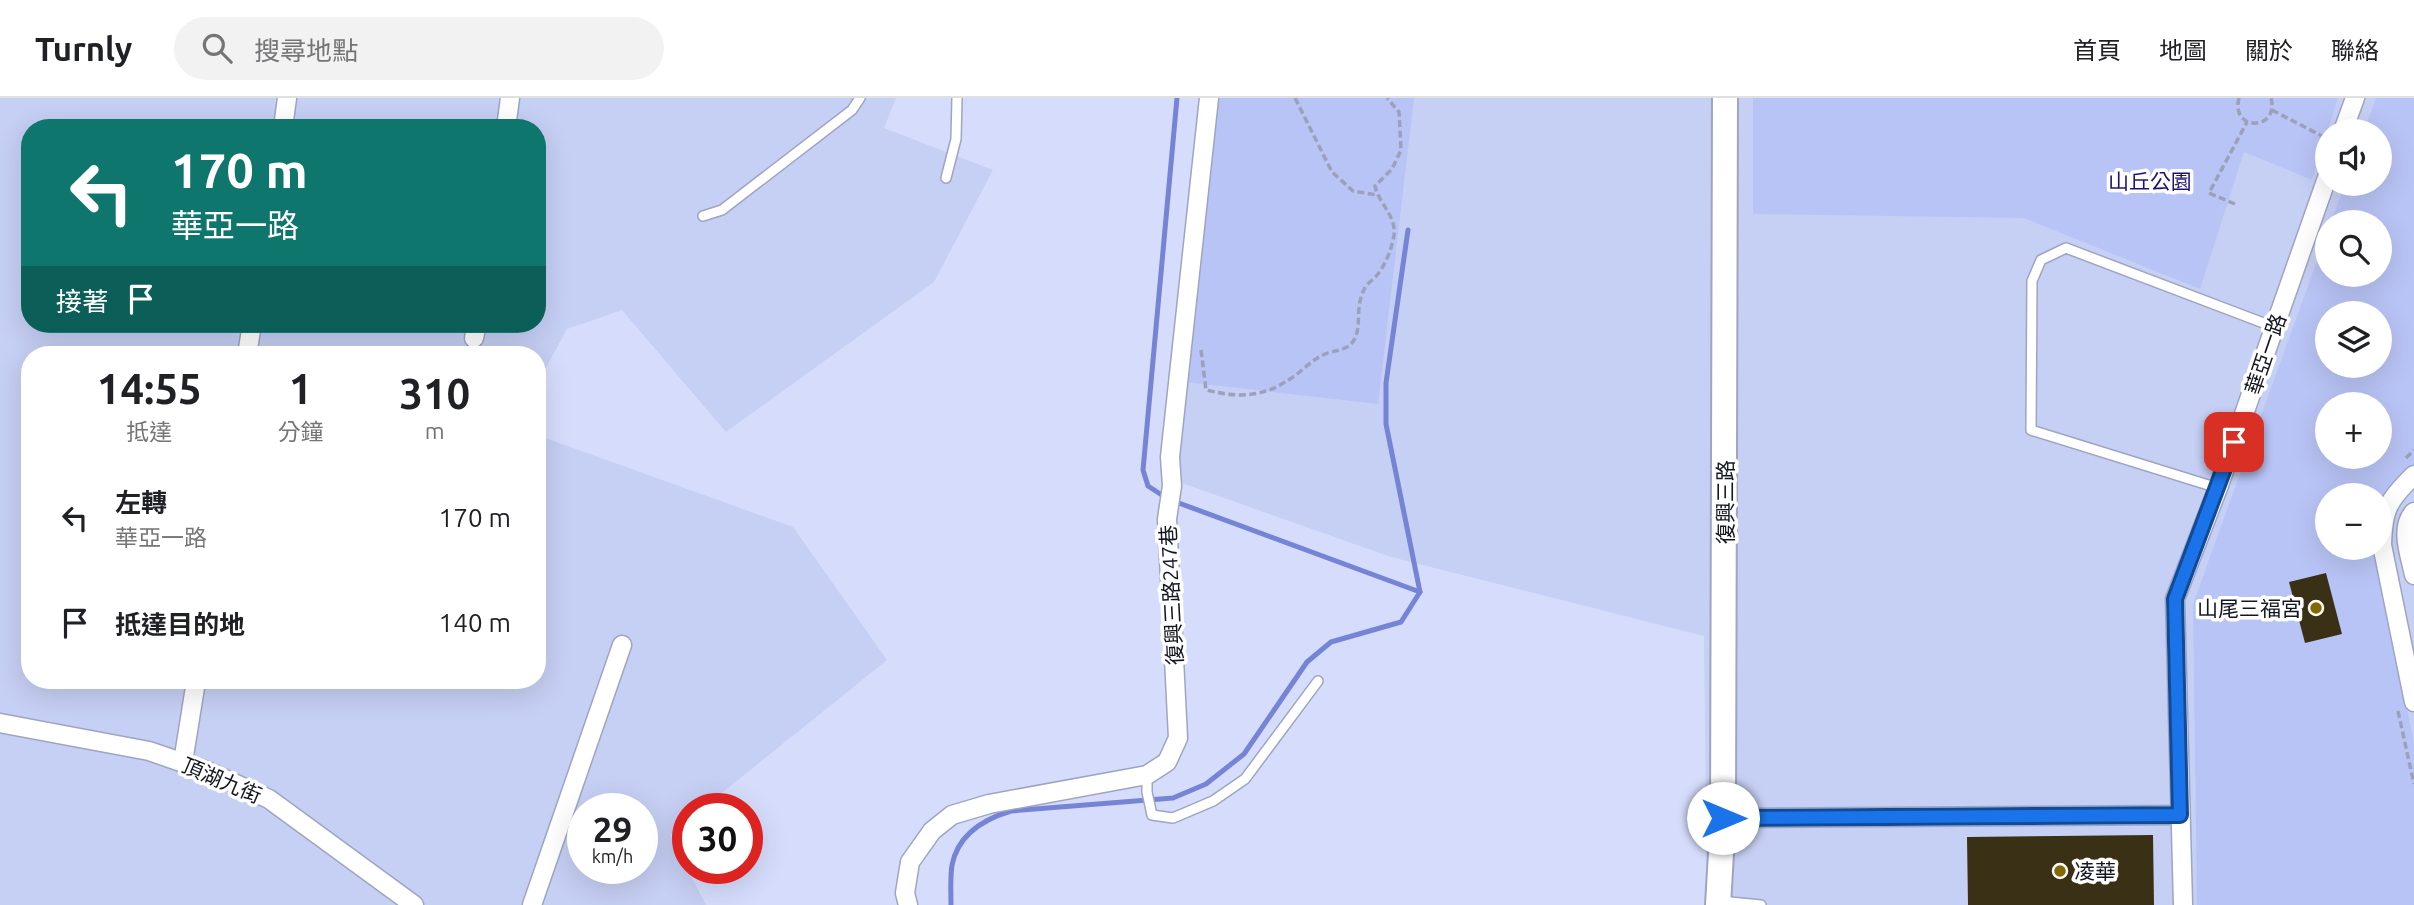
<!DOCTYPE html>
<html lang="zh-TW">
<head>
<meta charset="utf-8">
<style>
  body { margin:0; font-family:Ubuntu,"Noto Sans TC",sans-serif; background:#f2f2f2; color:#202124; height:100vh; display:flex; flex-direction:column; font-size:26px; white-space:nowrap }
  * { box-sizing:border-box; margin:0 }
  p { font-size:23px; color:#757577 }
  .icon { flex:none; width:38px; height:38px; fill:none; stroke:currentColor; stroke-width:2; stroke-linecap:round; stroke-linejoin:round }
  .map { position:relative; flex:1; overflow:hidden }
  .panel { position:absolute; left:21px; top:248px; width:525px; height:343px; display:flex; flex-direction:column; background:#fff; border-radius:28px; box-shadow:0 7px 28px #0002 }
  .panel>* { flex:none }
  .hud { position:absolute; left:21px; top:21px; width:525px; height:214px; border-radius:28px; box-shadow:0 7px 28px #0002; background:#0f766e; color:#fff; overflow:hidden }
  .tools { position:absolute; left:2315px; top:21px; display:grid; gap:14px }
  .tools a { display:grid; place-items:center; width:77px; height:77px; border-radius:50%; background:#fff; box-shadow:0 7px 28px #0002; font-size:35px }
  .speed { position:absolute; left:567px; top:695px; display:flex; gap:14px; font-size:35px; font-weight:700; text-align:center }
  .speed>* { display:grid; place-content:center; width:91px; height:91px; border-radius:50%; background:#fff; box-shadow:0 7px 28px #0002; line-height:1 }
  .speed small { font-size:18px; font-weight:400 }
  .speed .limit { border:10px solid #d22; background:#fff; color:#111 }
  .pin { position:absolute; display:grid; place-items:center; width:60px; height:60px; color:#fff; margin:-30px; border-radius:14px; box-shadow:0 4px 10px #0006 }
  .me { position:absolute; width:77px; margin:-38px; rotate:90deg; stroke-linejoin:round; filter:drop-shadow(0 0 5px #0008) }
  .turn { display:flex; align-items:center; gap:24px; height:147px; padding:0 35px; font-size:32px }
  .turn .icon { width:91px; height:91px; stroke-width:2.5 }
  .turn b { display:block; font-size:49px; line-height:60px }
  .then { display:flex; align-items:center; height:66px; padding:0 35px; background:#0003; gap:14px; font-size:26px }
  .eta { display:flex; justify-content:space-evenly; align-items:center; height:119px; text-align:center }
  .eta b { font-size:42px; font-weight:700; line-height:49px }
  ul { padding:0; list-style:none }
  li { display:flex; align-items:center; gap:21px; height:105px; padding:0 35px }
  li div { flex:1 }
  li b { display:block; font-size:26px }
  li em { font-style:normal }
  header { display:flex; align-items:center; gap:42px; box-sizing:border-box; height:98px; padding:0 35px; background:#fff; border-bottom:2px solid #e0e0e0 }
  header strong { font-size:33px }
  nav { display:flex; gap:38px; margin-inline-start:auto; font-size:24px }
  .search { width:490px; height:63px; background:#f2f2f2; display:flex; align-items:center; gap:18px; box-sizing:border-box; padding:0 24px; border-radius:38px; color:#757577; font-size:26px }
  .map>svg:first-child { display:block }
  .built { fill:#c6cff4; fill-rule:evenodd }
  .green { fill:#b9c4f6; fill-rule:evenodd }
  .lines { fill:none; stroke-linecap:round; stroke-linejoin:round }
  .stream { stroke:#7684d5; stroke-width:5 }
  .building { fill:#393016 }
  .lane-casing { stroke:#9ea5c2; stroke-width:12 }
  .street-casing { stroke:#9ea5c2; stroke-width:21 }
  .secondary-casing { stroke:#9ea5c2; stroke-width:28 }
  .path { stroke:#9ba1b9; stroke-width:3.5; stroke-dasharray:7 3.5; stroke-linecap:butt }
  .lane { stroke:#fff; stroke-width:9 }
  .street { stroke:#fff; stroke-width:18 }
  .secondary { stroke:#fff; stroke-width:24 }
  .route-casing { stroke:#114b97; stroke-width:18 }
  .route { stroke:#1a73e8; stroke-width:12 }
  .poi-dot { fill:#846801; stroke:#fff; stroke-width:2.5 }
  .labels { text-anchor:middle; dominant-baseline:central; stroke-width:7; stroke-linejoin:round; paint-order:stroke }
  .park-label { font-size:21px; fill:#1c1272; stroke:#fff }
  .street-label { font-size:21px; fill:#131620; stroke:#fff }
  .poi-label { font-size:21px; fill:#131620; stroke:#fff; text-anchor:end }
</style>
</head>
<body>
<header>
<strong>Turnly</strong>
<div class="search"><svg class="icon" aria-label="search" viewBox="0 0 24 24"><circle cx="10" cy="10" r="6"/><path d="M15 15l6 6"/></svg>搜尋地點</div>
<nav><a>首頁</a><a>地圖</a><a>關於</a><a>聯絡</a></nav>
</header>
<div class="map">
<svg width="2414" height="807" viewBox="0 0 2414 807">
  <rect width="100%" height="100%" fill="#d6ddfc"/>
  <g class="built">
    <path d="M 0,0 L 896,0 L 884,30 L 993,72 L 934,184 L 726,334 L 622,212 L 567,231 L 537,286 L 537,257 L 30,257 L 30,583 L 537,583 L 537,337 L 793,429 L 887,562 L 703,710 L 688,710 L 688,723 L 670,737 L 706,807 L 0,807 ZM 30,30 L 537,30 L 537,226 L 30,226 ZM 583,710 L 642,710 L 642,770 L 583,770 Z"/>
    <path d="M 1204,0 L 2414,0 L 2414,807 L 1707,807 L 1704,538 L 1391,459 L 1162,378 ZM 2328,33 L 2380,33 L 2380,86 L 2328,86 ZM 2328,124 L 2380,124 L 2380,177 L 2328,177 ZM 2328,215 L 2380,215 L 2380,268 L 2328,268 ZM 2328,306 L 2380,306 L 2380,359 L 2328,359 ZM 2328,397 L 2380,397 L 2380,450 L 2328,450 Z"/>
  </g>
  <g class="green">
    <polygon points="1213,0 1414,0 1378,306 1186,284"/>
    <polygon points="1753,0 2338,0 2312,82 2244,54 2200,191 2024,120 1753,116"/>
    <path d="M 2376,0 L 2414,0 L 2414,367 L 2392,389 L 2380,408 L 2380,397 L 2328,397 L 2328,450 L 2375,450 L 2414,645 L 2414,807 L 2197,807 L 2193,506 L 2327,135 L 2328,177 L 2380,177 L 2380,124 L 2331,124 L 2345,86 L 2380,86 L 2380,33 L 2364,33 ZM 2328,215 L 2380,215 L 2380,268 L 2328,268 ZM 2328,306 L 2380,306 L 2380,359 L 2328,359 Z"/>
  </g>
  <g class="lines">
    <g class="stream">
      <polyline points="1177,0 1143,372 1148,388 1168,401 1420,494"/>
      <path d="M 951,807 C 951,794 950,780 952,767 C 958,737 984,721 1011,713 L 1173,700 L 1206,686 L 1244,656 L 1307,564 L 1331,544 L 1401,524 L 1420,494 L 1386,326 L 1386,285 L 1408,132"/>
    </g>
  </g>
  <g class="building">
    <polygon points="2326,475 2342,536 2305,545 2289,484"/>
    <polygon points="2153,737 2154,807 1968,807 1967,739"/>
  </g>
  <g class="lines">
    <g class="lane-casing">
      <g id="lane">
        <polyline points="946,80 956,41 957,0"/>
        <polyline points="703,118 722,112 852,12 860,0"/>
        <polyline points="2218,390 2031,332 2032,183 2041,162 2066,150 2274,229"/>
        <polyline points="1147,677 1147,694 1152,717 1173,720 1213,703 1245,681 1318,583"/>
        <polyline points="1720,803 1761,807"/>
      </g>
    </g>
    <g class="street-casing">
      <g id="street">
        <polyline points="283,30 287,0"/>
        <polyline points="506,30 510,0"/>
        <polyline points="2343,33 2355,0"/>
        <polyline points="474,240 477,226"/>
        <polyline points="247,257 252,226"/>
        <path d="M 2414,377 C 2388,402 2383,411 2382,447 L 2414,604"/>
        <path d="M 2414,414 C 2399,430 2410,457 2414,477"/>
        <polyline points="0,625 149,653 207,673 269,701 414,807"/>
        <polyline points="183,664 196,583"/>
        <polyline points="1723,720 2180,717"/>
        <polyline points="532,807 622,547"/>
        <polyline points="908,807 905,795 910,764 932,733 952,717 989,706 1147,677 1167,664 1178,640 1167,421 1172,388 1170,359 1209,0"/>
        <polyline points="2183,807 2175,501 2218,390 2328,77"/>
      </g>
    </g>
    <g class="secondary-casing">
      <polyline id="secondary" points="1718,807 1723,720 1725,0"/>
    </g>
    <g class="path">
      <polyline points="1295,0 1332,74 1353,93 1377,97"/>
      <path d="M 2239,0 C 2230,34 2280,33 2271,0"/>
      <polyline points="2272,12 2322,38"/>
      <polyline points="2235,106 2209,95 2247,24"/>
      <path d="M 1201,252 L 1206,292 C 1240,300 1263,300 1293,279 C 1303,272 1312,262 1323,257 C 1334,251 1349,254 1355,240 C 1362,225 1354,208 1366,188 C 1369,184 1374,181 1377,177 C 1386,166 1392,150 1394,137 C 1396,117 1379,106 1375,88 L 1392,71 L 1401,52 L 1399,14 L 1387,0"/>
      <polyline points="2406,360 2414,352"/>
      <polyline points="2398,613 2414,686"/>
    </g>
    <use href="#lane" class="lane"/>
    <use href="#street" class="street"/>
    <use href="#secondary" class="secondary"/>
  </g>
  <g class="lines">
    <g class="route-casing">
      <polyline id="route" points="1723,720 2180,717 2175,501 2234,344"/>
    </g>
    <use href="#route" class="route"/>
  </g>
  <g class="poi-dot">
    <circle cx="2316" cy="510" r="7"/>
    <circle cx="2060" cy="773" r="7"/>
  </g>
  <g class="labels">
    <g class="park-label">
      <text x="2150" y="83">山丘公園</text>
    </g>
    <g class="street-label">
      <text transform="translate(2265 256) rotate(-71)">華亞一路</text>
      <text transform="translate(1725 404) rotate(-90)">復興三路</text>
      <text transform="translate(1171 497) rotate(-93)">復興三路247巷</text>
      <text transform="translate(222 682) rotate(23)">頂湖九街</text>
    </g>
    <g class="poi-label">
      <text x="2302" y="510">山尾三福宮</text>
      <text x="2074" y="773" text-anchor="start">凌華</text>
    </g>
  </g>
</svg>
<div class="tools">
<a><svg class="icon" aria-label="sound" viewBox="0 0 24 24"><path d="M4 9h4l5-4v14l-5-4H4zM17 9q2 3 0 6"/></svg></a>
<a><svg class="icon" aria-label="search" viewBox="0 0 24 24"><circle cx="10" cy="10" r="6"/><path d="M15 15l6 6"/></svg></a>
<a><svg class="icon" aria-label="layers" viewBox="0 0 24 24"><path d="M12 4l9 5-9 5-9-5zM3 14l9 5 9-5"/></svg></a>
<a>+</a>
<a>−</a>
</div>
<div class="speed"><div>29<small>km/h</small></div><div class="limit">30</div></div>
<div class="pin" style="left:2234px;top:344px;background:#d93025"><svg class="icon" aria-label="arrive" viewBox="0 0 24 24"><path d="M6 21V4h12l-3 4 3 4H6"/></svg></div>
<svg class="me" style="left:1723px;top:720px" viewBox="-20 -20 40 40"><circle r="19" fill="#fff"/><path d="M0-13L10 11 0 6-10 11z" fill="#1a73e8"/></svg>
<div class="hud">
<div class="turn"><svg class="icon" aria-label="left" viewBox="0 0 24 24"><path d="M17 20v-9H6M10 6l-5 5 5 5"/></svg><div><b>170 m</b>華亞一路</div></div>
<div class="then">接著<svg class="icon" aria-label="arrive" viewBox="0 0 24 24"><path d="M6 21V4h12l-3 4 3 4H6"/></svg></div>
</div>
<section class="panel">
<div class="eta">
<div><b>14:55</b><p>抵達</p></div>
<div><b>1</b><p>分鐘</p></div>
<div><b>310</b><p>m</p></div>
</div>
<ul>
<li><svg class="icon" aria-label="left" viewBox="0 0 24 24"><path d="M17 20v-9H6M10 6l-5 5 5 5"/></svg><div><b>左轉</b><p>華亞一路</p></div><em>170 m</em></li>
<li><svg class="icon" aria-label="arrive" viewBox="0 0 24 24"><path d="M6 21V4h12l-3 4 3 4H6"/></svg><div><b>抵達目的地</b></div><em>140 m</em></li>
</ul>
</section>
</div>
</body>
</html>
